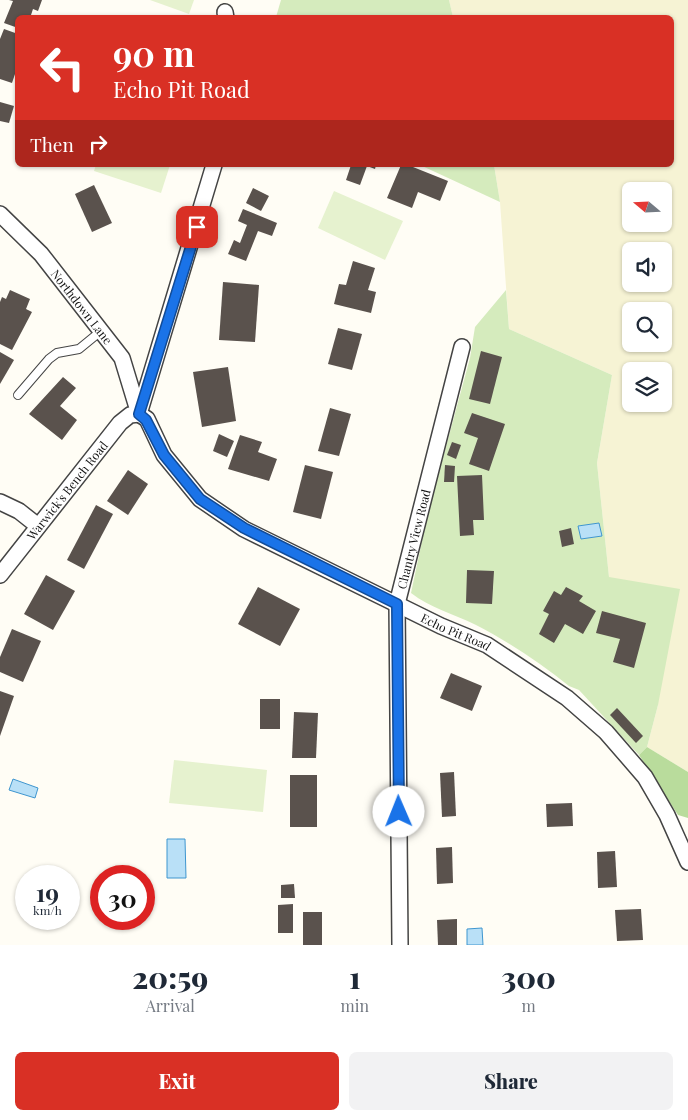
<!DOCTYPE html>
<html lang="en">
<head>
<meta charset="utf-8">
<style>
  body { margin:0; font-family:"Playfair Display",serif; background:#f2f2f3; color:#1f2937; height:100vh; display:flex; flex-direction:column; font-size:19px; white-space:nowrap }
  * { box-sizing:border-box; margin:0 }
  p { font-size:16px; color:#747a83 }
  .icon { flex:none; width:28px; height:28px; fill:none; stroke:currentColor; stroke-width:2; stroke-linecap:round; stroke-linejoin:round }
  .map { position:relative; height:945px; overflow:hidden }
  .side { display:flex; flex-direction:column; background:#fff; flex:1 }
  .side>* { flex:none }
  .hud { position:absolute; left:15px; top:15px; width:659px; height:152px; border-radius:8px; box-shadow:0 1px 4px #0004; background:#d93025; color:#fff; overflow:hidden }
  .needle { width:32px; rotate:289deg }
  .tools { position:absolute; left:622px; top:182px; display:grid; gap:10px }
  .tools a { display:grid; place-items:center; width:50px; height:50px; border-radius:8px; background:#fff; box-shadow:0 1px 4px #0004; font-size:25px }
  .speed { position:absolute; left:15px; top:865px; display:flex; gap:10px; font-size:25px; font-weight:700; text-align:center }
  .speed>* { display:grid; place-content:center; width:65px; height:65px; border-radius:50%; background:#fff; box-shadow:0 1px 4px #0004; line-height:1 }
  .speed small { font-size:12px; font-weight:400 }
  .speed .limit { border:8px solid #d22; background:#fff; color:#111 }
  .pin { position:absolute; display:grid; place-items:center; width:42px; height:42px; color:#fff; margin:-21px; border-radius:10px; box-shadow:0 2px 8px #0006 }
  .me { position:absolute; width:55px; margin:-28px; rotate:359deg; stroke-linejoin:round; filter:drop-shadow(0 0 4px #0008) }
  .turn { display:flex; align-items:center; gap:18px; height:105px; padding:0 15px; font-size:22px }
  .turn .icon { width:65px; height:65px; stroke-width:2.5 }
  .turn b { display:block; font-size:35px; line-height:42px }
  .then { display:flex; align-items:center; height:48px; padding:0 15px; background:#0003; gap:10px; font-size:19px }
  .eta { display:flex; justify-content:space-evenly; align-items:center; height:85px; text-align:center }
  .eta b { font-size:30px; font-weight:800; line-height:35px }
  .button { display:flex; gap:10px; margin-top:auto; padding:10px 15px }
  .button a { flex:1; height:58px; border-radius:8px; background:#d93025; color:#fff; font-size:20px; font-weight:800; line-height:58px; text-align:center }
  .button a+a { background:#f2f2f3; color:#1f2937 }
  .map>svg:first-child { display:block }
  .farmland { fill:#f6f3d4; fill-rule:evenodd }
  .green { fill:#d5ebbd }
  .forest { fill:#b9dc9c }
  .pitch { fill:#e6f2cf }
  .water { fill:#b9e0f7; stroke:#3f96cf }
  .building { fill:#5a524d }
  .lines { fill:none; stroke-linecap:round; stroke-linejoin:round }
  .lane-casing { stroke:#444; stroke-width:10 }
  .street-casing { stroke:#444; stroke-width:18 }
  .lane { stroke:#fff; stroke-width:8 }
  .street { stroke:#fff; stroke-width:15 }
  .route-casing { stroke:#114b97; stroke-width:12 }
  .route { stroke:#1a73e8; stroke-width:9 }
  .labels { text-anchor:middle; dominant-baseline:central; stroke-width:5; stroke-linejoin:round; paint-order:stroke }
  .street-label { font-size:12px; fill:#111; stroke:#fff }
</style>
</head>
<body>
<div class="map">
<svg width="688" height="945" viewBox="0 0 688 945">
  <rect width="100%" height="100%" fill="#fffdf5"/>
  <path class="farmland" d="M 449,0 L 688,0 L 688,772 L 647,747 L 658,705 L 609,577 L 597,463 L 612,375 L 509,329 L 500,202 L 494,165 L 671,165 L 671,18 L 453,17 ZM 631,191 L 664,191 L 664,224 L 631,224 ZM 631,251 L 664,251 L 664,284 L 631,284 ZM 631,311 L 664,311 L 664,344 L 631,344 ZM 631,371 L 664,371 L 664,404 L 631,404 Z"/>
  <g class="green">
    <polygon points="281,0 449,0 453,17 276,17"/>
    <polygon points="420,165 494,165 500,202"/>
    <path d="M 506,290 L 509,329 L 612,375 L 597,463 L 609,577 L 680,589 L 658,705 L 647,747 L 639,755 L 579,690 L 569,686 C 540,663 509,642 476,625 C 454,614 430,608 411,593 L 428,513 L 470,358 L 475,327 Z"/>
  </g>
  <polygon class="forest" points="647,747 688,772 688,818 678,815 639,755"/>
  <g class="pitch">
    <polygon points="150,0 194,0 189,14"/>
    <polygon points="96,165 170,165 161,193 94,171"/>
    <polygon points="334,191 403,221 385,260 318,228"/>
    <polygon points="174,760 267,770 263,812 169,803"/>
  </g>
  <g class="water">
    <polygon points="599,523 602,536 581,539 578,526"/>
    <polygon points="13,779 38,788 35,798 9,790"/>
    <polygon points="167,839 185,839 186,878 167,878"/>
    <polygon points="482,928 483,945 467,945 467,929"/>
  </g>
  <g class="building">
    <polygon points="9,0 42,0 38,11 33,9 30,18 18,18 18,28 4,23 13,1"/>
    <polygon points="4,29 18,34 18,65 12,83 0,79 0,39"/>
    <polygon points="0,102 14,106 9,123 0,121"/>
    <polygon points="351,165 376,165 375,169 367,166 360,185 346,180"/>
    <polygon points="401,165 408,165 448,181 440,201 418,192 412,208 387,198"/>
    <polygon points="94,185 112,223 92,232 75,194"/>
    <polygon points="253,188 269,196 261,211 246,203"/>
    <polygon points="243,209 277,223 272,236 258,231 246,261 228,254 234,240 240,243 247,225 238,221"/>
    <polygon points="353,261 375,268 368,290 376,292 371,313 334,304 339,284 346,285"/>
    <polygon points="223,282 259,285 255,342 219,340"/>
    <polygon points="10,290 30,299 26,309 32,312 12,350 0,344 0,302 2,297 6,299"/>
    <polygon points="338,328 362,334 352,370 328,364"/>
    <polygon points="481,351 502,357 490,404 469,399"/>
    <polygon points="0,352 14,360 0,384"/>
    <polygon points="228,367 236,421 202,427 193,372"/>
    <polygon points="63,377 76,388 60,406 77,420 62,440 29,414"/>
    <polygon points="330,408 351,414 339,456 318,451"/>
    <polygon points="472,413 505,424 489,471 469,464 478,438 464,433"/>
    <polygon points="219,434 234,441 227,457 213,451"/>
    <polygon points="240,435 262,442 258,452 277,459 269,481 228,469"/>
    <polygon points="452,442 461,445 456,459 447,455"/>
    <polygon points="305,465 333,472 321,519 293,512"/>
    <polygon points="445,465 455,466 454,482 444,482"/>
    <polygon points="128,470 148,484 128,515 107,501"/>
    <polygon points="482,475 484,520 473,520 474,535 460,536 457,476"/>
    <polygon points="96,505 113,514 84,569 67,560"/>
    <polygon points="571,528 574,544 562,547 559,531"/>
    <polygon points="467,570 494,571 492,604 466,603"/>
    <polygon points="46,575 75,591 53,630 24,614"/>
    <polygon points="258,587 300,609 280,646 238,624"/>
    <polygon points="566,587 583,596 579,601 596,611 583,634 565,624 554,643 539,634 549,614 543,611 554,591 561,595"/>
    <polygon points="602,611 646,623 634,668 613,662 620,639 596,633"/>
    <polygon points="12,629 41,641 23,682 0,672 0,657"/>
    <polygon points="451,673 482,686 472,711 440,698"/>
    <polygon points="0,691 14,696 0,736"/>
    <rect x="260" y="699" width="20" height="30"/>
    <polygon points="617,708 643,736 636,743 610,715"/>
    <polygon points="294,712 318,713 316,758 292,758"/>
    <polygon points="454,772 456,816 442,817 440,773"/>
    <rect x="290" y="775" width="27" height="52"/>
    <polygon points="572,803 573,826 547,827 546,804"/>
    <polygon points="452,847 453,883 437,884 436,848"/>
    <polygon points="615,851 617,887 598,888 597,852"/>
    <polygon points="294,884 295,898 281,898 281,885"/>
    <polygon points="293,904 293,933 278,933 278,905"/>
    <polygon points="641,909 643,940 617,941 615,910"/>
    <rect x="303" y="912" width="19" height="33"/>
    <polygon points="457,919 457,945 438,945 437,920"/>
  </g>
  <g class="lines">
    <g class="lane-casing">
      <polyline id="lane" points="18,395 49,359 57,353 79,349 101,331"/>
    </g>
    <g class="street-casing">
      <g id="street">
        <polyline points="225,12 226,18"/>
        <path id="s1" d="M 0,214 L 41,254 L 122,358 L 139,414"/>
        <path id="s2" d="M 139,414 L 147,419 L 164,455 L 200,499 L 244,529 L 441,626 L 487,645 L 567,698 L 606,732 L 645,777 L 667,815 L 688,862"/>
        <polyline points="139,414 214,165"/>
        <polyline points="0,502 19,511 38,526"/>
        <path id="s3" d="M 0,575 L 120,423 L 130,415 L 139,414"/>
        <path id="s4" d="M 400,945 L 397,604 L 462,347"/>
      </g>
    </g>
    <use href="#lane" class="lane"/>
    <use href="#street" class="street"/>
  </g>
  <g class="lines">
    <g class="route-casing">
      <polyline id="route" points="197,227 139,414 146,420 164,455 200,499 244,528 397,604 399,812"/>
    </g>
    <use href="#route" class="route"/>
  </g>
  <g class="labels">
    <g class="street-label">
      <text stroke="none"><textPath href="#s1" startOffset="124">Northdown Lane</textPath></text>
      <text stroke="none"><textPath href="#s3" startOffset="108">Warwick's Bench Road</textPath></text>
      <text stroke="none"><textPath href="#s4" startOffset="408">Chantry View Road</textPath></text>
      <text stroke="none"><textPath href="#s2" startOffset="395">Echo Pit Road</textPath></text>
    </g>
  </g>
</svg>
<div class="tools">
<a><svg class="needle" viewBox="-14 -14 28 28"><path d="M0-13l5 13h-10z" fill="#e53935"/><path d="M0 13l5-13h-10z" fill="#747a83"/></svg></a>
<a><svg class="icon" aria-label="sound" viewBox="0 0 24 24"><path d="M4 9h4l5-4v14l-5-4H4zM17 9q2 3 0 6"/></svg></a>
<a><svg class="icon" aria-label="search" viewBox="0 0 24 24"><circle cx="10" cy="10" r="6"/><path d="M15 15l6 6"/></svg></a>
<a><svg class="icon" aria-label="layers" viewBox="0 0 24 24"><path d="M12 4l9 5-9 5-9-5zM3 14l9 5 9-5"/></svg></a>
</div>
<div class="speed"><div>19<small>km/h</small></div><div class="limit">30</div></div>
<div class="pin" style="left:197px;top:227px;background:#d93025"><svg class="icon" aria-label="arrive" viewBox="0 0 24 24"><path d="M6 21V4h12l-3 4 3 4H6"/></svg></div>
<svg class="me" style="left:399px;top:812px" viewBox="-20 -20 40 40"><circle r="19" fill="#fff"/><path d="M0-13L10 11 0 6-10 11z" fill="#1a73e8"/></svg>
<div class="hud">
<div class="turn"><svg class="icon" aria-label="left" viewBox="0 0 24 24"><path d="M17 20v-9H6M10 6l-5 5 5 5"/></svg><div><b>90 m</b>Echo Pit Road</div></div>
<div class="then">Then<svg class="icon" aria-label="right" viewBox="0 0 24 24"><path d="M7 20v-9h11M14 6l5 5-5 5"/></svg></div>
</div>
</div>
<section class="side">
<div class="eta">
<div><b>20:59</b><p>Arrival</p></div>
<div><b>1</b><p>min</p></div>
<div><b>300</b><p>m</p></div>
</div>
<div class="button"><a>Exit</a><a>Share</a></div>
</section>
</body>
</html>
